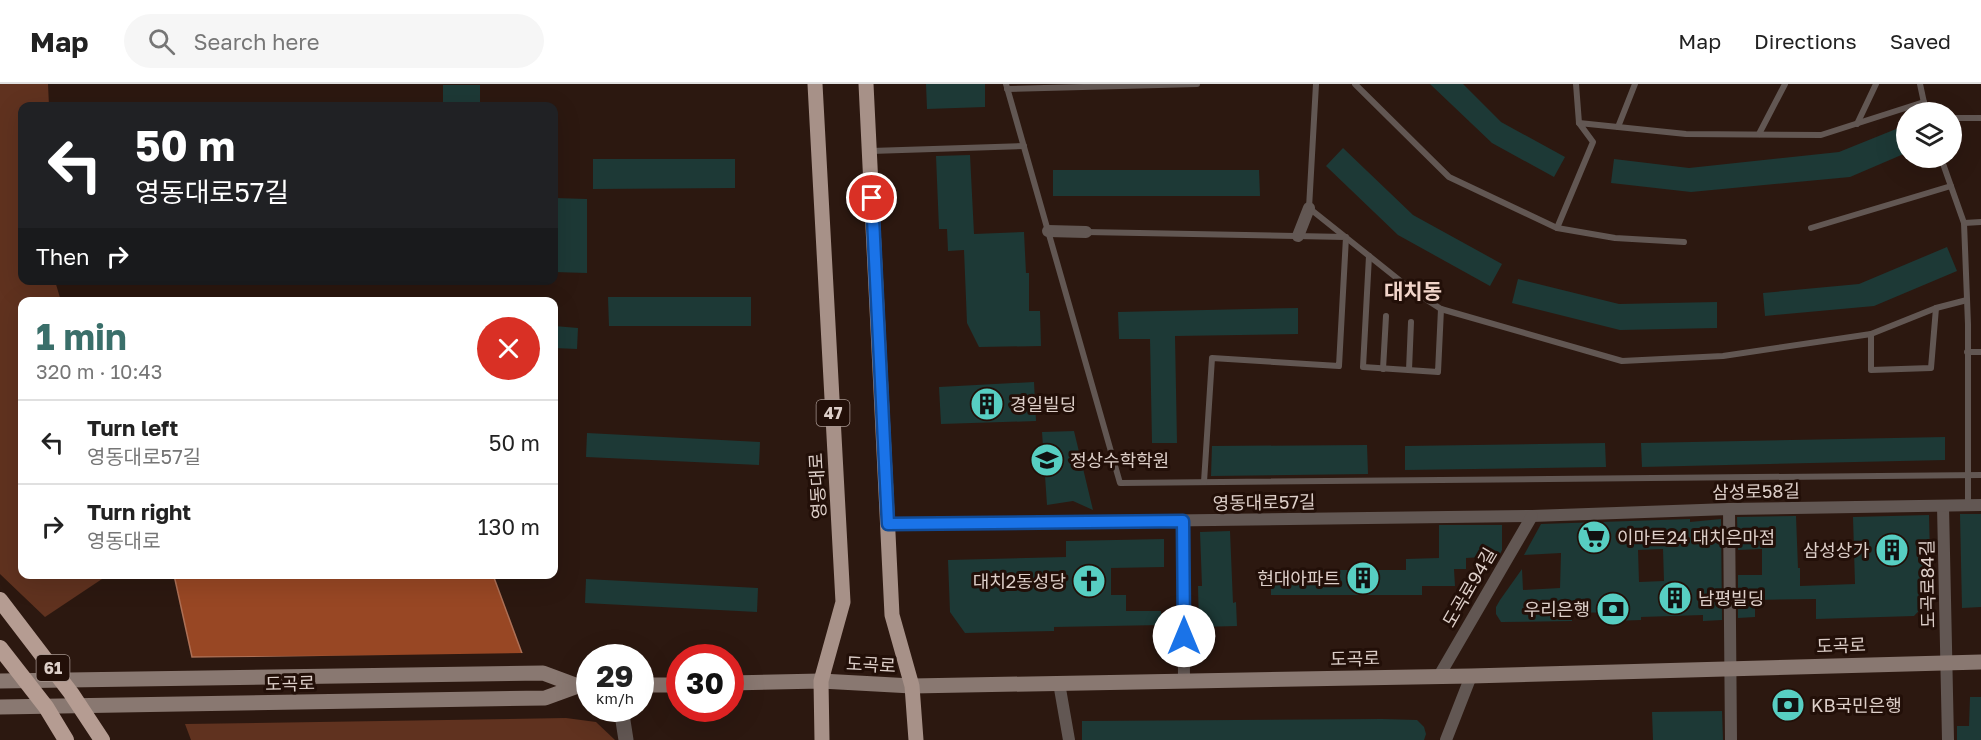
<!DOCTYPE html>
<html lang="en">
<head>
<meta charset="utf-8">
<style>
  body { margin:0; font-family:"Golos Text","Noto Sans KR",sans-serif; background:#f6f6f6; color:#222; height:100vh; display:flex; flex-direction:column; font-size:22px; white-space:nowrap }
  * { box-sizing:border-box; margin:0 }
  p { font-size:20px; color:#767676 }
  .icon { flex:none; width:33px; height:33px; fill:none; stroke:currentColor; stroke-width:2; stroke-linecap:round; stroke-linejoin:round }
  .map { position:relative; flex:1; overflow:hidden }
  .side { position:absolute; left:18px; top:213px; width:540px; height:282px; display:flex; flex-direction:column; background:#fff; border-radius:12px; box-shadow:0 6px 24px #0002 }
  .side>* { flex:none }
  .banner { position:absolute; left:18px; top:18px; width:540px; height:183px; border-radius:12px; box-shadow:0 6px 24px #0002; background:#202124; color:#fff; overflow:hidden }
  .tools { position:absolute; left:1896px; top:18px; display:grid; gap:12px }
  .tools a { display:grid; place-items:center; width:66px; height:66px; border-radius:50%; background:#fff; box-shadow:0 6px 24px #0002; font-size:30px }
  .speed { position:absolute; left:576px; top:560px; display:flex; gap:12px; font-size:30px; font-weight:700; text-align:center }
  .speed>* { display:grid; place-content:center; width:78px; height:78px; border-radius:50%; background:#fff; box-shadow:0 6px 24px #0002; line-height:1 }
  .speed small { font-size:15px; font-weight:400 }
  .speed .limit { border:9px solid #d22; background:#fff; color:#111 }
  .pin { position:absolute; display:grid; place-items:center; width:51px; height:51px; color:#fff; margin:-26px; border:3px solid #fff; border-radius:50%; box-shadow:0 2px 6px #0007 }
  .me { position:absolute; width:66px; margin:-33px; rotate:0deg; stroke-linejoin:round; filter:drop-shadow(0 0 4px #0008) }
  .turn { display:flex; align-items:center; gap:21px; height:126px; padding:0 18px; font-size:27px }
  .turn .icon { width:78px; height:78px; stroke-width:2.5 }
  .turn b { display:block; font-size:42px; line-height:51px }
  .then { display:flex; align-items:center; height:57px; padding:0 18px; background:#0003; gap:12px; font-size:22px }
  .round { display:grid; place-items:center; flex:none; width:63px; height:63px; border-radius:32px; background:#f6f6f6 }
  .headline { display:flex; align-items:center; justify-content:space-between; height:102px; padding:0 18px }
  h1 { font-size:36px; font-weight:700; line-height:45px; color:#3a6f6a }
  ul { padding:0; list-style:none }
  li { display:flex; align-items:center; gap:18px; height:84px; padding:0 18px; border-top:2px solid #e0e0e0 }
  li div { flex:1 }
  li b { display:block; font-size:22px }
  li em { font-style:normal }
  header { display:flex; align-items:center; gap:36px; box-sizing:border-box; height:84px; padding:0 30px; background:#fff; border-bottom:2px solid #e0e0e0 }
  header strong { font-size:28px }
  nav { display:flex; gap:33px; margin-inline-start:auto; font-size:21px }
  .search { width:420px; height:54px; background:#f6f6f6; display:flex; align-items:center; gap:15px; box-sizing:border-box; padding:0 21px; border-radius:33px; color:#767676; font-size:22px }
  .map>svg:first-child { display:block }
  .green { fill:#60321f }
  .water { fill:#984724; stroke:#ad7056; stroke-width:1.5 }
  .pier { fill:#2c1810 }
  .building { fill:#1d3936; fill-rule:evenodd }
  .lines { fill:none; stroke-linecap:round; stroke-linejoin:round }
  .service { stroke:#625753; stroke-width:6 }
  .minor { stroke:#625753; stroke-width:12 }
  .tertiary { stroke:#625753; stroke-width:15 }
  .secondary { stroke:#897871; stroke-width:15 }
  .primary { stroke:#a79188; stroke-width:15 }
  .trunk { stroke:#b59c92; stroke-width:16 }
  .route-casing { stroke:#114b97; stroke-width:15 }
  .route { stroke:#1a73e8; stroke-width:10 }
  .labels { text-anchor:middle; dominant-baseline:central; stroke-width:6; stroke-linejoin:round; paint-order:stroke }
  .shield { fill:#220f08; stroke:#a5958f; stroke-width:1.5 }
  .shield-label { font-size:16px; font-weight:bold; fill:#ddcfc9 }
  .poi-label { font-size:18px; fill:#ddcfc9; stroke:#220f08; text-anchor:start }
  .street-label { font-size:18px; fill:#ddcfc9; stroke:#220f08 }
  .quarter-label { font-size:21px; font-weight:bold; fill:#f0d4c9; stroke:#220f08 }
</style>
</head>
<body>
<header>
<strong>Map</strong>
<div class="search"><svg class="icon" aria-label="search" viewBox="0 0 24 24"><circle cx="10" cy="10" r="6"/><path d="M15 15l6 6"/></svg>Search here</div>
<nav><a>Map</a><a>Directions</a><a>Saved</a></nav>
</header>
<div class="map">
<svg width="1981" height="656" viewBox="0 0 1981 656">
  <rect width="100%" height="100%" fill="#2c1810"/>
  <g class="green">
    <polygon points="0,0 48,0 49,22 22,22 22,196 55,197 61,217 22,218 22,490 108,491 45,533 0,490"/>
    <polygon points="566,634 596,638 615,656 191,656 185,640"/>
  </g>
  <polygon class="water" points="174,491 493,491 523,572 192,573"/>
  <polygon class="pier" points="525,569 526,573 523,575 192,576 189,574"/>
  <g class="building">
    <polygon points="926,0 985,0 985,23 927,25"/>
    <polygon points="1430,0 1463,0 1501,38 1565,73 1554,93 1492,59"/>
    <rect x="443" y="1" width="37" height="21"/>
    <polygon points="1906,41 1906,69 1850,93 1691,108 1611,99 1614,75 1689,84 1839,68"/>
    <polygon points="1343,64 1413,131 1502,180 1490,202 1398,151 1326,82"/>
    <polygon points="970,71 974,150 1024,148 1026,189 1029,189 1029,227 1040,227 1041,262 979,263 967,239 964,166 948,167 947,145 939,145 936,72"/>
    <polygon points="593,75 735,75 735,104 593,105"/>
    <polygon points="1053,86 1259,86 1260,112 1053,112"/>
    <polygon points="554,114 587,115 587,189 554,188"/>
    <polygon points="1947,163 1957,187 1874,222 1765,232 1763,209 1859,200"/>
    <polygon points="1518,195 1619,220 1717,218 1717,244 1620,246 1512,219"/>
    <polygon points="608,213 751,213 751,242 609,242"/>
    <polygon points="1298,224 1298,250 1175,252 1177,359 1152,359 1150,255 1119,255 1118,228"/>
    <polygon points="554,242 578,244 577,265 554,264"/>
    <polygon points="1034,298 1036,337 941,340 939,303"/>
    <polygon points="1074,347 1093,426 1073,417 1047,421 1042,348"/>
    <polygon points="587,349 760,358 759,381 586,373"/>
    <polygon points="1945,353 1945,376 1642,383 1641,359"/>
    <polygon points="1605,359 1606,383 1405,386 1405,362"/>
    <polygon points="1367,361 1368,390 1211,392 1212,362"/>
    <polygon points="1960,430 1981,430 1981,523 1962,524"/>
    <polygon points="1929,431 1931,514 1914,532 1816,535 1816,515 1755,516 1755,533 1738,534 1738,491 1762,491 1762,465 1738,466 1737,433 1796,432 1798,484 1800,484 1800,502 1855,500 1853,433"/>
    <path d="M 1690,435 L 1690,438 L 1721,435 L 1722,536 L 1703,537 L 1703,531 L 1641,533 L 1641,536 L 1612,537 L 1612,529 L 1573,528 L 1572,537 L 1501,538 L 1496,530 L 1496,523 L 1500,516 L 1522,485 L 1523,506 L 1560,504 L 1561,469 L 1524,471 L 1541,440 ZM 1663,465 L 1664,497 L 1639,498 L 1638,466 Z"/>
    <polygon points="1439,441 1502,441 1502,466 1499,472 1466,474 1466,485 1454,485 1455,502 1422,502 1422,511 1271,511 1271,486 1406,486 1406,475 1439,474"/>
    <polygon points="1230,447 1233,519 1236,518 1237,542 1199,543 1198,502 1202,502 1200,448"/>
    <polygon points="1164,455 1164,483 1111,484 1111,511 1126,511 1126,527 1161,527 1162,541 1054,543 1054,547 965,549 950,528 948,476 1066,473 1066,457"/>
    <polygon points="586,495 758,504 757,528 585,519"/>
    <polygon points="1970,613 1981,613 1981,656 1957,656 1957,642 1969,642"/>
    <polygon points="1722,627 1723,656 1653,656 1652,628"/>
    <polygon points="1382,635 1417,636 1424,643 1426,650 1424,656 1082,656 1082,637"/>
  </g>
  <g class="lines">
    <g class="service">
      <polyline points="1006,0 1120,399 1981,391"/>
      <polyline points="1316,0 1309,124 1413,207 1441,225 1622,277 1723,272 1871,250 1936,224 1967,216"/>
      <polyline points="1355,0 1449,93 1557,144 1615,154 1684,158"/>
      <polyline points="1576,0 1579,39"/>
      <polyline points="1920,0 1926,28"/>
      <polyline points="1007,5 1197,0"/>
      <polyline points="1952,34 1981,34"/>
      <polyline points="1857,40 1876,0"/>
      <polyline points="1618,43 1635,0"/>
      <polyline points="1759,50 1785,0"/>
      <polyline points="871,67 1024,62"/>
      <polyline points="1941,74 1964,139 1968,240 1968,421"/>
      <polyline points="1964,139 1981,138"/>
      <polyline points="1557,144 1593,58 1579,39 1686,50 1821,51 1924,18"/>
      <polyline points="1811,144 1951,102"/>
      <polyline points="1086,148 1346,153 1339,282 1212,274 1204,398"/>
      <polyline points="1369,172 1363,283 1438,288 1441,225"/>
      <polyline points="1871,250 1871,286 1931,284 1936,224"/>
      <polyline points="1967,268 1981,268"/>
      <polyline points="1383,285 1386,232"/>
      <polyline points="1409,286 1411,238"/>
    </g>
    <g class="minor">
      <polyline points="1048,147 1086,148"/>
      <polyline points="1298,152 1309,124"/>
      <polyline points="1943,422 1948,656"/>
      <polyline points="1729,425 1731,656"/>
      <polyline points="1183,437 1184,597"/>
      <polyline points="888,440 1532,432 1729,425 1981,421"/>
      <polyline points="1439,592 1532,432"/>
      <polyline points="1059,599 1069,656"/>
      <polyline points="1446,656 1471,592"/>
    </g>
    <polyline class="tertiary" points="621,624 626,656"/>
    <g class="secondary">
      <polyline points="0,597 543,589 578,602 590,602"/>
      <polyline points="730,599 821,597 912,602 1471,592 1981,578"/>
      <polyline points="640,601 680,601"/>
      <polyline points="0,623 545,614 578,602"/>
    </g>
    <g class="primary">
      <polyline points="815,0 843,518 821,597 822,656"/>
      <polyline points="866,0 892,531 912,602 916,656"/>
    </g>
    <g class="trunk">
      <polyline points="0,516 71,609 102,656"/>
      <polyline points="0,564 46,623 66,656"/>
    </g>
  </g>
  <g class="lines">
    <g class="route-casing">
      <polyline id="route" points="872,114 888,440 1183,437 1184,552"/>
    </g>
    <use href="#route" class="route"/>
  </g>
  <defs>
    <g id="building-disc" transform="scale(1.725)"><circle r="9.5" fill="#57cec2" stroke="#220f08"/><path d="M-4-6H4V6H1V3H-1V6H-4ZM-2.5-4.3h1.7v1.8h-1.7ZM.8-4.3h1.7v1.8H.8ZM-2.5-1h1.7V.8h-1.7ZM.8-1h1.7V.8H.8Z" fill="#111"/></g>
    <g id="school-disc" transform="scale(1.725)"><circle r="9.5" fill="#57cec2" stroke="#220f08"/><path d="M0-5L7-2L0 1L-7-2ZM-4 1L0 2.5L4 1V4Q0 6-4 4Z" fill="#111"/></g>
    <g id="supermarket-disc" transform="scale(1.725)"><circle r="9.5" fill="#57cec2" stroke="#220f08"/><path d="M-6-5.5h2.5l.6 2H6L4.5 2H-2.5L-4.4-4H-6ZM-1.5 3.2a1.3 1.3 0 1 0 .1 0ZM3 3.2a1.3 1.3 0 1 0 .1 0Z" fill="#111"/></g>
    <g id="church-disc" transform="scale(1.725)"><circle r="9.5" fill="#57cec2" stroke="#220f08"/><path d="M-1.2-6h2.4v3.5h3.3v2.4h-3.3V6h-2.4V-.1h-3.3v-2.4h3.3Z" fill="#111"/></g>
    <g id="bank-disc" transform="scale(1.725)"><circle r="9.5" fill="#57cec2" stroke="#220f08"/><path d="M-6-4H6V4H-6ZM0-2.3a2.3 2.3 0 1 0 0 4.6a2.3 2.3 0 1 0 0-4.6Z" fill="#111"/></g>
  </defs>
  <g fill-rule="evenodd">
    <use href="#building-disc" x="987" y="320"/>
    <use href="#school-disc" x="1047" y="376"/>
    <use href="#supermarket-disc" x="1594" y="453"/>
    <use href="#building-disc" x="1892" y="466"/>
    <use href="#building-disc" x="1363" y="494"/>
    <use href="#church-disc" x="1089" y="497"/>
    <use href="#building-disc" x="1675" y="514"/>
    <use href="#bank-disc" x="1613" y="525"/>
    <use href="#bank-disc" x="1788" y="621"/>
  </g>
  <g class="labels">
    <g class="shield">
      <rect x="816.5" y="316" width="33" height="26" rx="4.5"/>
      <rect x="36.5" y="571" width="33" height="26" rx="4.5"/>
    </g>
    <g class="shield-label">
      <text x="833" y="329">47</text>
      <text x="53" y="584">61</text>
    </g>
    <g class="poi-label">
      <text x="1010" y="320">경일빌딩</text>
      <text x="1070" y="376">정상수학학원</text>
      <text x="1617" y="453">이마트24 대치은마점</text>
      <text x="1869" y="466" text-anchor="end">삼성상가</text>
      <text x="1340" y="494" text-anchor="end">현대아파트</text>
      <text x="1066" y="497" text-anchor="end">대치2동성당</text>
      <text x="1698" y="514">남평빌딩</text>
      <text x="1590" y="525" text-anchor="end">우리은행</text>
      <text x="1811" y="621">KB국민은행</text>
    </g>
    <g class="street-label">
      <text transform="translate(817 402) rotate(-93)">영동대로</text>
      <text transform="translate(1756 407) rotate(-1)">삼성로58길</text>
      <text transform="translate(1264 418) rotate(-1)">영동대로57길</text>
      <text transform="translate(1927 500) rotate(-91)">도곡로84길</text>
      <text transform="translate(1469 503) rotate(-60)">도곡로94길</text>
      <text transform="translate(1841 561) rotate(-2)">도곡로</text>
      <text transform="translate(1355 574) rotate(-1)">도곡로</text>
      <text transform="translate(871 580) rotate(3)">도곡로</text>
      <text transform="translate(290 599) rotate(-1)">도곡로</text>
    </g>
    <g class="quarter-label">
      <text x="1413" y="207">대치동</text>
    </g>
  </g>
</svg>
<div class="tools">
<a><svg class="icon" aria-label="layers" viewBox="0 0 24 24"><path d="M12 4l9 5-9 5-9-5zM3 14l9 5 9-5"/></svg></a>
</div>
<div class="speed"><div>29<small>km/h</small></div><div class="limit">30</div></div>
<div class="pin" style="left:872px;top:114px;background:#d93025"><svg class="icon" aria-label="arrive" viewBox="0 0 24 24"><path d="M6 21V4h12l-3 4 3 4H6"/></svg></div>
<svg class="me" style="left:1184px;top:552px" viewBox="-20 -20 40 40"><circle r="19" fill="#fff"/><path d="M0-13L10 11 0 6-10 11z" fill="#1a73e8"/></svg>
<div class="banner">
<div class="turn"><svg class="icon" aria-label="left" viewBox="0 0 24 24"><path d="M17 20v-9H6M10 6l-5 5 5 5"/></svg><div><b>50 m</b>영동대로57길</div></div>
<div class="then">Then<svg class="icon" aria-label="right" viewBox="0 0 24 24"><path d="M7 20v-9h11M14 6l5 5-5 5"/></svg></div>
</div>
<section class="side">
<div class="headline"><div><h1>1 min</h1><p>320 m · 10:43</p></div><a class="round" style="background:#d93025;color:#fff"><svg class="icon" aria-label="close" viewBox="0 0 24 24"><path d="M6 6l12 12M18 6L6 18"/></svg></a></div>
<ul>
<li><svg class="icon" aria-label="left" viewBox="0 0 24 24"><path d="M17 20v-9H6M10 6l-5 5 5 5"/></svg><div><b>Turn left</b><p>영동대로57길</p></div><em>50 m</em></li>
<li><svg class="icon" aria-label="right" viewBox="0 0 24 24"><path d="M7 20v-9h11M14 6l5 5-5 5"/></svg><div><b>Turn right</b><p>영동대로</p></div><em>130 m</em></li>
</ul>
</section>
</div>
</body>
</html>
